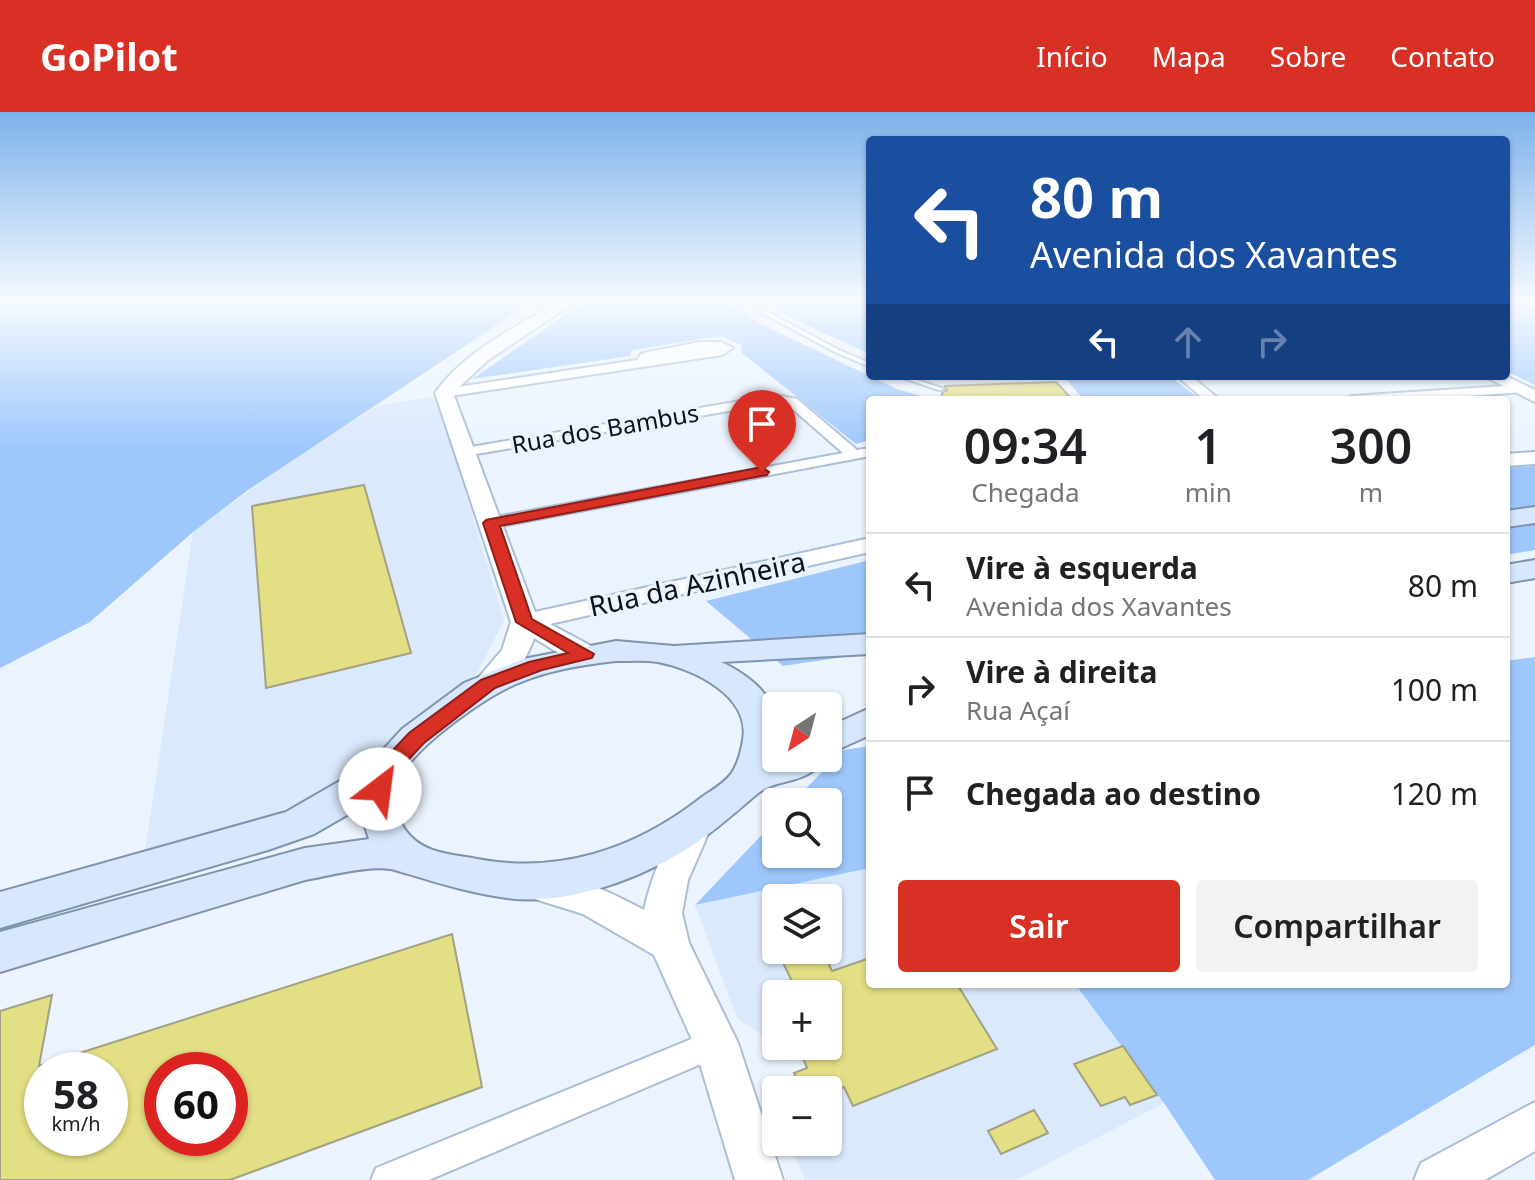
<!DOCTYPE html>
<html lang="pt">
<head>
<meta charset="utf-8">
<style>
  body { margin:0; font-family:"Noto Sans",sans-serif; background:#f2f2f2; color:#202124; height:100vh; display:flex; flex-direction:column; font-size:30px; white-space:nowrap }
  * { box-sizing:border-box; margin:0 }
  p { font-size:26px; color:#757577 }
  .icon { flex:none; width:44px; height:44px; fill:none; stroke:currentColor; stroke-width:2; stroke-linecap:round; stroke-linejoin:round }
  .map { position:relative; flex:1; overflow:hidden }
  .sheet { position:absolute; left:866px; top:284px; width:644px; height:592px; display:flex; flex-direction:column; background:#fff; border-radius:8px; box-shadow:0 2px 6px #0004 }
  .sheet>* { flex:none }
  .top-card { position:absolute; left:866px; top:24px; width:644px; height:244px; border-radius:8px; box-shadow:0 2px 6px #0004; background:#1a4fa0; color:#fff; overflow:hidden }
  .needle { width:52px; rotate:216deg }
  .buttons { position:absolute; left:762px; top:580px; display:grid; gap:16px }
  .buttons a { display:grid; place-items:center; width:80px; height:80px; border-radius:8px; background:#fff; box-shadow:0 2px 6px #0004; font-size:40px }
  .speed { position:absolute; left:24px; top:940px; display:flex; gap:16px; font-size:40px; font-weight:700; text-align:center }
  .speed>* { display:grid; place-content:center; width:104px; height:104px; border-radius:50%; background:#fff; box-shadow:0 2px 6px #0004; line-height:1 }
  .speed small { font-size:20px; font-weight:400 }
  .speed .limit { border:12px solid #d22; background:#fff; color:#111 }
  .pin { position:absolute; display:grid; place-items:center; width:68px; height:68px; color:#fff; margin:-82px -34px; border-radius:50% 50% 50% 0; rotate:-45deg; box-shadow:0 0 8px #0007 }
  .pin .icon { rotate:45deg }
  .me { position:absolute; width:88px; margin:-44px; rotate:30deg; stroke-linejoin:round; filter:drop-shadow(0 0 6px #0008) }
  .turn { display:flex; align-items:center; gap:28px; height:168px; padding:0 32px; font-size:36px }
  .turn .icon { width:104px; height:104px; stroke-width:2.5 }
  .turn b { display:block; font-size:56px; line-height:68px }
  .lanes { display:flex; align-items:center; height:76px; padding:0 32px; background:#0003; justify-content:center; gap:40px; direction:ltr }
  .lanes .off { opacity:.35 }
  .eta { display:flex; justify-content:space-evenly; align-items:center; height:136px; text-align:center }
  .eta b { font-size:48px; font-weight:600; line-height:56px }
  .button { display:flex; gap:16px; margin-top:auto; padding:16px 32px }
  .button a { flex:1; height:92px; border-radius:8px; background:#d93025; color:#fff; font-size:32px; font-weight:600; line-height:92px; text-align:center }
  .button a+a { background:#f2f2f2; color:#202124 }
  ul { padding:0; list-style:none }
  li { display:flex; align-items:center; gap:24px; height:104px; padding:0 32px; border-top:2px solid #e0e0e0 }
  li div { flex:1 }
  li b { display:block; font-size:30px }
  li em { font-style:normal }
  header { display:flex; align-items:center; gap:48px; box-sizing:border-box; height:112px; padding:0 40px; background:#d93025; color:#fff }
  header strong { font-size:38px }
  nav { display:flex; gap:44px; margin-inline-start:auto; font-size:28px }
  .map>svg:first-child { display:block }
  .built { fill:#dae9fc; fill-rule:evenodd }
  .green { fill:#9dc7fd }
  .building { fill:#e3df84; stroke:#a2a183; stroke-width:2; fill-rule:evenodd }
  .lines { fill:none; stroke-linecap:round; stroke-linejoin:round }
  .lane-casing { stroke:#abbed7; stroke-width:4 }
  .street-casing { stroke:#abbed7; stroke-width:4 }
  .secondary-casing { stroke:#abbed7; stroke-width:4 }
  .primary-casing { stroke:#7e93ae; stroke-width:4 }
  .lane { fill:#fff; fill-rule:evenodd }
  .street { fill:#fff; fill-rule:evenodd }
  .secondary { fill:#fff; fill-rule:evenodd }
  .primary { fill:#d7e8fe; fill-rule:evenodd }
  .route { fill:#d93025; stroke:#8d1f18; stroke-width:2 }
  .labels { text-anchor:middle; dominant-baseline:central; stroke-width:7; stroke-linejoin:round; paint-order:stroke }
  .far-street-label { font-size:24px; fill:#0a1119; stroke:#ebf4fe }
  .street-label { font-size:28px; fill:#0a1119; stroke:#ebf4fe }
</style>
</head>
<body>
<header>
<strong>GoPilot</strong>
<nav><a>Início</a><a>Mapa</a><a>Sobre</a><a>Contato</a></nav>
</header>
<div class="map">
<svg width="1535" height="1068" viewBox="0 0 1535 1068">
  <rect width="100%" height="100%" fill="#ebf4fe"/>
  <g class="built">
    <polygon points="436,284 504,508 477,562 421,602 390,635 355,665 279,700 145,739 193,420 292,347 377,294"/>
    <path d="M 870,756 L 870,872 L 1075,872 L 1164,991 L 1016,1068 L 805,1068 L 789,1031 L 828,1030 L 828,978 L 814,978 L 814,971 L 801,976 L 794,961 L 807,956 L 806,953 L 778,934 L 828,934 L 828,882 L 776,882 L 776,933 L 737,906 L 695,793 ZM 776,786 L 828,786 L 828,838 L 776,838 Z"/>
  </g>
  <g class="green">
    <polygon points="0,188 534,188 248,378 193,420 90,510 0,556"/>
    <polygon points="587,188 726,189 761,212 897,277 934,288 870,288 870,328 856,332 742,241 741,233 721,224 632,238 630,244 472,267"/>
    <polygon points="763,188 870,188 870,242 795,208"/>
    <polygon points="1506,188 1516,188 1535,196 1535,273 1506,259"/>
    <polygon points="933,264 1169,264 1201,288 1084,288 1066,267"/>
    <polygon points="1535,354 1535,438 1506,443 1506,356"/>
    <polygon points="870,448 870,541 783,554 706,489"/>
    <polygon points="1535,545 1535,933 1308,1068 1215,1068 1164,991 1075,872 1506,872 1506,549"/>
    <polygon points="870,634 870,756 695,793 776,708 776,742 828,742 828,690 793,690 843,638"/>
  </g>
  <g class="building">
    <polygon points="1056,270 1073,288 942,288 942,281 947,278 945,274"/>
    <polygon points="364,373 411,541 266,576 252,394"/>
    <path d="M 452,822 L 482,975 L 230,1068 L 0,1068 L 0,899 L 52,883 L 39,954 ZM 42,958 L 110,958 L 110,1026 L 42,1026 ZM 162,958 L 230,958 L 230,1026 L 162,1026 Z"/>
    <polygon points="777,838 822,838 832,859 870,846 870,872 957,872 997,937 853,994 844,975 828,982 828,978 817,978 814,971 801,976 794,961 807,956 801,941 828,934 828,882 798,882"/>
    <polygon points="1123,934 1157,983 1130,993 1125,985 1101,994 1074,952"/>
    <polygon points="1034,998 1048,1021 1001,1042 988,1019"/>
  </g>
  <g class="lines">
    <g class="lane-casing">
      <g id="lane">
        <polygon points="738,188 745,188 839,238 870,251 870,255 835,240"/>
        <polygon points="897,264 906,264 944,277 939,278"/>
      </g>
    </g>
    <g class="street-casing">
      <g id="street">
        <polygon points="700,230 721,230 733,236 722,243 444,285 438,281 444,277 637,248 641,242 648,240"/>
        <polygon points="1177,264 1191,264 1220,288 1205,288"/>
        <polygon points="1519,273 1524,274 1524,280 1411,288 1345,288 1352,284"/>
        <polygon points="776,283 797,287 857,338 870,336 870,344 491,416 483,411 485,407 843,341 788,293 776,291 465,344 458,340 465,336"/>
        <polygon points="716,917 727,921 732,931 727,941 429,1068 371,1068 376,1056"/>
      </g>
    </g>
    <g class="secondary-casing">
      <g id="secondary">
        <path d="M 561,188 L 578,188 L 487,249 L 453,281 L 535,500 L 870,426 L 870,440 L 550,512 L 595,536 L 599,542 L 595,548 C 573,554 552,536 534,526 C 526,549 505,586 478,579 L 473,572 L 502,538 L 511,510 L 435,281 C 464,239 518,214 561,188 Z"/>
        <polygon points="1519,188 1535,188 1535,195"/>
        <polygon points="1484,264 1506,264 1535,278 1535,290"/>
        <polygon points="1535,340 1535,352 1506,354 1506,342"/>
        <path d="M 693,702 L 705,706 L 711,715 L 688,768 L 682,801 L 689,831 L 738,931 L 783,1068 L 735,1068 L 694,932 L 654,843 L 583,802 L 522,783 L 516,772 L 522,761 C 554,751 615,783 644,798 C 651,765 664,736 681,706 Z"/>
        <polygon points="1535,990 1535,1039 1485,1068 1414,1068 1421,1051"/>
      </g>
    </g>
    <g class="primary-casing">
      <g id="primary">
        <polygon points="1535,395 1535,411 1506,415 1506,399"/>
        <polygon points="1535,448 1535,466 1506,471 1506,453"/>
        <path d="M 870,522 L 870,542 L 721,550 C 742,559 768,578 776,602 C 780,614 776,634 776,647 L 824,646 C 808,674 777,665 757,682 C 737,699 718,716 696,731 C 644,766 569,794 507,786 C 468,781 432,769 395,758 C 373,752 328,764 305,768 L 0,860 L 0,820 L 305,736 L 369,727 L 359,696 L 314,722 L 268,738 L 0,816 L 0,780 L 286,700 L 371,651 L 402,617 L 464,571 L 523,547 L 616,529 L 674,534 ZM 616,549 C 630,549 645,548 658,550 C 694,557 751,584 743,628 C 741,640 738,652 731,662 C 723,673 708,680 698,688 C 633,738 558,762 477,747 C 452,742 423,742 406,719 C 395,705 394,677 403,661 C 419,632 485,585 516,572 C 548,558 582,553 616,549 Z"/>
        <polygon points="870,596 870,623 828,642 828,615"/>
      </g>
    </g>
    <use href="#lane" class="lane"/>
    <use href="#street" class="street"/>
    <use href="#secondary" class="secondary"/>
    <use href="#primary" class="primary"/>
  </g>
  <linearGradient id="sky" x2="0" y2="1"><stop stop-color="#7cb2ec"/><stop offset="0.56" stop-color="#f6faff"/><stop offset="1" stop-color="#f6faff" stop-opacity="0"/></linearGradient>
  <rect width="1535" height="337" fill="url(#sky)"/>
  <polygon class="route" points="762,355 769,360 767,363 500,414 532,507 594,542 592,546 542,558 495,576 424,631 394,663 388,682 373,682 369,677 377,655 409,621 481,568 529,550 568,541 516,510 483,411 486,408"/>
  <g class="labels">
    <g class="far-street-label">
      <text transform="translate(605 316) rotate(-10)">Rua dos Bambus</text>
    </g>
    <g class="street-label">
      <text transform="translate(697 471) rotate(-12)">Rua da Azinheira</text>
    </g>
  </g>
</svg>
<div class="buttons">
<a><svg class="needle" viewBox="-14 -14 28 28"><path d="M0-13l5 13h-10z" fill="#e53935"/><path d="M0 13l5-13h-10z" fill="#757577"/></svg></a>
<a><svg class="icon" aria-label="search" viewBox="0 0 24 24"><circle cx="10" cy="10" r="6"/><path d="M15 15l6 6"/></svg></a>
<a><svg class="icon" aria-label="layers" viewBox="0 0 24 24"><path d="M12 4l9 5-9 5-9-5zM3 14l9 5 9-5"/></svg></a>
<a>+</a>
<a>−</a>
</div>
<div class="speed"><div>58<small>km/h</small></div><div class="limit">60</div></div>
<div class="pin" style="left:762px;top:360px;background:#d93025"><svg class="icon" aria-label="arrive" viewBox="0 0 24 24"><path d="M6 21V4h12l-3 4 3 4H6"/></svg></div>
<svg class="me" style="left:380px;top:677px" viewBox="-20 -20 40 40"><circle r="19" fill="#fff"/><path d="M0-13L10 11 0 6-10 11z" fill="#d93025"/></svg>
<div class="top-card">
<div class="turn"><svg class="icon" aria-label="left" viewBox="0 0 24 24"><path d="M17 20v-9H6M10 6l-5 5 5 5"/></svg><div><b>80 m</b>Avenida dos Xavantes</div></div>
<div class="lanes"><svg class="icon" aria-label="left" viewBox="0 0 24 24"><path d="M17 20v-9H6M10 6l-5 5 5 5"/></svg><svg class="icon off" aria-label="ahead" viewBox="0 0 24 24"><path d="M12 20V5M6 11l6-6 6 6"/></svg><svg class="icon off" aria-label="right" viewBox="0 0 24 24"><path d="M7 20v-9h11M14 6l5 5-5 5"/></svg></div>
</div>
<section class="sheet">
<div class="eta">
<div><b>09:34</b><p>Chegada</p></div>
<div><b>1</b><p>min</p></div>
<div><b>300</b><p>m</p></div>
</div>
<ul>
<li><svg class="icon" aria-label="left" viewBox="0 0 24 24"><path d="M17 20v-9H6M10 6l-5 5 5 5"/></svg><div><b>Vire à esquerda</b><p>Avenida dos Xavantes</p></div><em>80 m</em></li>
<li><svg class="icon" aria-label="right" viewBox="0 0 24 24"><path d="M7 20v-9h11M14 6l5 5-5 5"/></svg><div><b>Vire à direita</b><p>Rua Açaí</p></div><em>100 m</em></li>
<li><svg class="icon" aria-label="arrive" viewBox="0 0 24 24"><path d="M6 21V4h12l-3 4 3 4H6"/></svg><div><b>Chegada ao destino</b></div><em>120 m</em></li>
</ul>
<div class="button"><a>Sair</a><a>Compartilhar</a></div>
</section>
</div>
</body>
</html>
